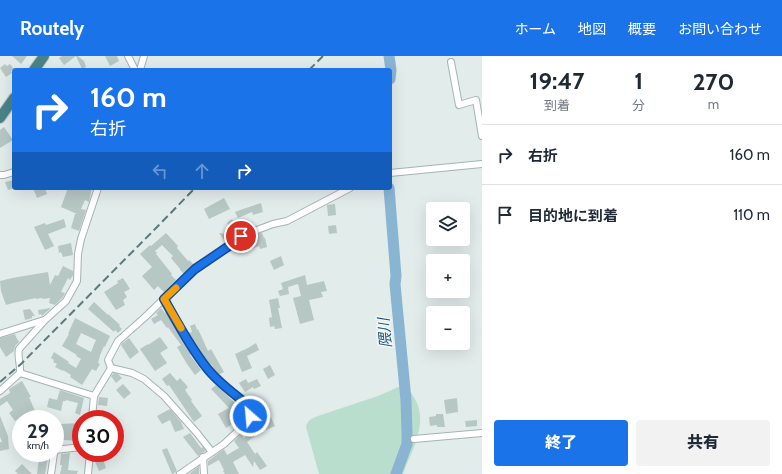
<!DOCTYPE html>
<html lang="ja">
<head>
<meta charset="utf-8">
<style>
  body { margin:0; font-family:Cabin,"Noto Sans JP",sans-serif; background:#f2f2f3; color:#1f2937; height:100vh; display:flex; flex-direction:column; font-size:15px; white-space:nowrap }
  * { box-sizing:border-box; margin:0 }
  p { font-size:13px; color:#747a83 }
  .icon { flex:none; width:22px; height:22px; fill:none; stroke:currentColor; stroke-width:2; stroke-linecap:round; stroke-linejoin:round }
  .map { position:relative; flex:1; overflow:hidden }
  .drawer { display:flex; flex-direction:column; background:#fff; width:300px }
  .drawer>* { flex:none }
  .hud { position:absolute; left:12px; top:12px; width:380px; height:122px; border-radius:4px; box-shadow:0 4px 16px #0002; background:#1a73e8; color:#fff; overflow:hidden }
  .fabs { position:absolute; left:426px; top:146px; display:grid; gap:8px }
  .fabs a { display:grid; place-items:center; width:44px; height:44px; border-radius:4px; background:#fff; box-shadow:0 4px 16px #0002; font-size:20px }
  .speed { position:absolute; left:12px; top:354px; display:flex; gap:8px; font-size:20px; font-weight:700; text-align:center }
  .speed>* { display:grid; place-content:center; width:52px; height:52px; border-radius:50%; background:#fff; box-shadow:0 4px 16px #0002; line-height:1 }
  .speed small { font-size:10px; font-weight:400 }
  .speed .limit { border:6px solid #d22; background:#fff; color:#111 }
  .pin { position:absolute; display:grid; place-items:center; width:34px; height:34px; color:#fff; margin:-17px; border:2px solid #fff; border-radius:50%; box-shadow:0 1px 4px #0007 }
  .me { position:absolute; width:44px; margin:-22px; rotate:333deg; stroke-linejoin:round; filter:drop-shadow(0 0 3px #0008) }
  .turn { display:flex; align-items:center; gap:14px; height:84px; padding:0 12px; font-size:18px }
  .turn .icon { width:52px; height:52px; stroke-width:2.5 }
  .turn b { display:block; font-size:28px; line-height:34px }
  .lanes { display:flex; align-items:center; height:38px; padding:0 12px; background:#0003; justify-content:center; gap:20px; direction:ltr }
  .lanes .off { opacity:.35 }
  .eta { display:flex; justify-content:space-evenly; align-items:center; height:68px; text-align:center }
  .eta b { font-size:24px; font-weight:800; line-height:28px }
  .button { display:flex; gap:8px; margin-top:auto; padding:8px 12px }
  .button a { flex:1; height:46px; border-radius:4px; background:#1a73e8; color:#fff; font-size:16px; font-weight:800; line-height:46px; text-align:center }
  .button a+a { background:#f2f2f3; color:#1f2937 }
  ul { padding:0; list-style:none }
  li { display:flex; align-items:center; gap:12px; height:60px; padding:0 12px; border-top:1px solid #e0e1e3 }
  li div { flex:1 }
  li b { display:block; font-size:15px }
  li em { font-style:normal }
  header { display:flex; align-items:center; gap:24px; box-sizing:border-box; height:56px; padding:0 20px; background:#1a73e8; color:#fff }
  header strong { font-size:19px }
  nav { display:flex; gap:22px; margin-inline-start:auto; font-size:14px }
  main { display:flex; flex:1; min-height:0 }
  .map>svg:first-child { display:block }
  .green { fill:#badecd }
  .lines { fill:none; stroke-linecap:round; stroke-linejoin:round }
  .river { stroke:#89b4d2; stroke-width:11 }
  .building { fill:#b7c7c4; fill-rule:evenodd }
  .minor-casing { stroke:#a4b4b3; stroke-width:8 }
  .trunk-casing { stroke:#c1c9c9; stroke-width:12 }
  .minor { stroke:#fff; stroke-width:6 }
  .trunk { stroke:#498486; stroke-width:10 }
  .rail { stroke:#5c7979; stroke-width:2; stroke-dasharray:8 4; stroke-linecap:butt }
  .route-casing { stroke:#114b97; stroke-width:10 }
  .route { stroke:#1a73e8; stroke-width:7 }
  .slow { stroke:#f59e0b; stroke-width:7 }
  .labels { text-anchor:middle; dominant-baseline:central; stroke-width:3; stroke-linejoin:round; paint-order:stroke }
  .water-label { font-size:15px; font-style:italic; fill:#1b517a; stroke:#f2f9f7 }
</style>
</head>
<body>
<header>
<strong>Routely</strong>
<nav><a>ホーム</a><a>地図</a><a>概要</a><a>お問い合わせ</a></nav>
</header>
<main>
<div class="map">
<svg width="482" height="418" viewBox="0 0 482 418">
  <rect width="100%" height="100%" fill="#e2ecea"/>
  <path class="green" d="M 405,328 C 409,334 414,340 417,347 C 427,371 411,396 403,418 L 319,418 L 306,371 C 307,365 311,363 315,361 L 378,340 Z"/>
  <g class="lines">
    <g class="river">
      <polyline points="389,0 391,14 390,23"/>
      <polyline points="389,132 396,220 395,228 406,344 407,377 407,388 396,418"/>
    </g>
  </g>
  <g class="building">
    <polygon points="12,0 27,0 21,8"/>
    <polygon points="62,0 78,0 84,5 86,11 82,13 76,0 64,9 59,2"/>
    <polygon points="105,0 117,0 119,5 110,10"/>
    <polygon points="5,8 7,10 10,8 14,13 11,15 12,17 6,21 0,12"/>
    <polygon points="4,71 13,84 0,92 0,74"/>
    <polygon points="14,124 14,132 8,134 5,126"/>
    <polygon points="33,132 45,132 47,138 37,142"/>
    <polygon points="68,132 92,132 89,146 85,144 81,153 86,154 79,175 71,172 75,158 77,158 61,151"/>
    <polygon points="224,142 230,153 209,163 204,153"/>
    <polygon points="261,147 263,156 253,159 252,156 238,162 235,156 243,153"/>
    <polygon points="335,148 336,159 328,160 327,149"/>
    <polygon points="64,163 66,171 48,178 54,190 45,194 34,171 45,167 46,169"/>
    <polygon points="232,163 236,169 231,172 227,167"/>
    <polygon points="336,169 337,177 329,178 328,170"/>
    <polygon points="166,177 178,190 177,192 188,205 189,204 193,208 184,218 180,214 180,213 171,202 173,200 162,189 155,195 157,197 156,198 172,218 171,219 176,224 164,236 158,230 154,234 142,220 152,211 140,198 150,189 151,190"/>
    <polygon points="219,177 232,179 224,184"/>
    <polygon points="262,177 264,182 265,182 267,191 260,193 259,190 246,195 244,189 256,184 255,179"/>
    <polygon points="71,187 73,199 63,201 61,196 59,197 58,190"/>
    <polygon points="281,200 284,209 274,214 270,205"/>
    <polygon points="63,210 73,215 73,219 70,224 68,222 61,236 65,237 63,241 55,249 49,247 50,242 43,243 42,242 36,243 36,242 13,247 6,249 1,235 0,225 12,222 48,216 50,229 55,219 58,220"/>
    <polygon points="305,219 307,229 324,225 327,235 321,236 323,241 309,244 314,264 300,268 293,242 301,240 298,228 288,231 289,238 280,240 278,235 283,233 281,227"/>
    <polygon points="123,222 130,233 124,236 127,241 123,244 125,249 116,254 104,236 118,227 117,225"/>
    <polygon points="278,242 280,252 278,252 282,272 275,273 274,270 270,271 269,262 272,261 269,244"/>
    <polygon points="94,246 108,259 108,258 120,269 119,270 122,273 118,277 115,274 114,276 88,253"/>
    <polygon points="51,252 43,259 42,260 41,258 39,259 38,254"/>
    <polygon points="161,252 165,257 166,256 167,257 191,298 190,299 201,314 195,319 187,308 177,291 181,289 168,271 167,272 161,264 154,268 151,263 158,259 156,257"/>
    <polygon points="30,253 35,260 32,260 32,262 25,264 23,254"/>
    <path d="M 75,262 L 110,280 L 105,291 L 104,290 L 101,297 L 100,299 L 100,300 L 98,307 L 100,308 L 96,315 L 92,313 L 82,329 L 70,321 L 71,319 L 63,314 L 63,315 L 55,311 L 57,308 L 53,306 L 54,304 L 51,302 L 54,296 L 69,306 L 68,307 L 76,312 L 81,303 L 76,300 L 77,299 L 62,290 L 69,278 L 68,278 ZM 81,277 L 96,284 L 91,296 L 76,288 Z"/>
    <polygon points="195,268 197,274 198,273 208,295 211,293 224,316 218,319 215,315 211,308 209,309 204,301 188,277 192,276 190,270"/>
    <polygon points="15,278 16,281 19,286 15,290 14,295 6,301 0,291 0,282"/>
    <polygon points="160,281 168,292 160,297 167,307 155,315 140,293 148,288 148,289"/>
    <polygon points="129,282 139,296 130,303 121,289 123,286 127,288 124,286"/>
    <polygon points="256,287 259,294 247,300 252,312 242,316 235,298 248,292"/>
    <polygon points="270,309 275,319 268,323 263,313"/>
    <polygon points="114,317 118,318 122,322 116,327 111,320"/>
    <polygon points="170,317 177,325 180,322 188,331 185,334 192,344 191,345 202,360 194,366 169,329 167,330 162,323"/>
    <polygon points="246,323 248,327 257,323 261,330 254,333 253,331 245,336 239,327"/>
    <polygon points="22,325 31,341 29,341 35,355 27,359 26,357 15,365 9,357 13,354 7,345 0,350 0,343 10,337 9,333"/>
    <polygon points="123,328 131,337 124,343 116,334"/>
    <polygon points="216,329 236,348 238,347 246,353 246,359 239,366 239,364 226,372 218,358 229,352 211,333"/>
    <polygon points="60,334 84,342 80,359 75,357 78,347 66,344 66,345 63,345 61,355 47,351 49,342 57,344"/>
    <polygon points="99,341 108,342 107,350 98,349"/>
    <polygon points="457,342 458,356 446,358 444,344"/>
    <polygon points="170,353 181,366 184,373 175,376 170,364 162,368 157,360"/>
    <polygon points="97,358 105,358 104,363 97,363"/>
    <polygon points="436,358 443,358 445,371 437,371 437,369 430,370 429,361 436,360"/>
    <polygon points="270,359 275,370 266,374 261,363"/>
    <polygon points="0,360 8,380 9,393 0,395 0,386 2,386 0,381"/>
    <polygon points="477,364 477,370 466,371 465,365"/>
    <polygon points="81,367 81,385 63,384 63,380 60,380 60,368"/>
    <polygon points="252,375 255,380 247,386 255,398 257,396 267,410 260,414 254,405 253,411 245,399 233,406 239,418 225,418 223,415 224,414 219,404 208,410 208,405 224,393 227,399 239,392 234,385 241,378 244,382"/>
    <polygon points="190,377 201,392 203,391 206,395 200,398 198,400 183,381"/>
    <polygon points="167,392 177,415 173,418 172,418 162,394"/>
    <polygon points="70,397 68,414 78,415 77,418 60,418 62,409 60,409 61,398"/>
    <polygon points="94,397 101,397 106,412 99,415 94,403"/>
    <polygon points="39,401 48,402 45,418 37,418"/>
    <polygon points="22,408 32,418 18,418 15,415"/>
    <polygon points="199,410 199,418 189,418"/>
  </g>
  <g class="lines">
    <g class="minor-casing">
      <g id="minor">
        <polyline points="128,0 135,14"/>
        <polyline points="451,6 459,49 476,44 482,80"/>
        <polyline points="140,14 144,0"/>
        <polyline points="390,117 482,108"/>
        <polyline points="0,119 4,119 14,116"/>
        <path d="M 164,243 C 177,266 190,291 206,312 C 218,327 235,338 250,351 L 250,361 L 239,374 L 224,388 L 180,418"/>
        <polyline points="0,278 44,264"/>
        <polyline points="111,312 132,317 144,323 164,340 197,377 212,396"/>
        <polyline points="20,317 94,340"/>
        <path d="M 0,335 L 20,317 C 21,309 17,301 19,293 L 45,264 L 66,245 L 77,225 L 78,198 L 81,183 L 98,132"/>
        <polyline points="92,363 94,340 111,312 108,304 118,285 144,262 195,213 229,190 241,180 273,168 287,165 350,132"/>
        <polyline points="414,383 482,377"/>
        <polyline points="55,394 81,391"/>
        <polyline points="203,401 204,418"/>
        <polyline points="51,418 54,397"/>
        <polyline points="88,418 90,397"/>
      </g>
    </g>
    <g class="trunk-casing">
      <g id="trunk">
        <polyline points="34,14 44,0"/>
        <polyline points="0,62 14,42"/>
      </g>
    </g>
    <use href="#minor" class="minor"/>
    <use href="#trunk" class="trunk"/>
    <g class="rail">
      <polyline points="309,14 323,0"/>
      <polyline points="0,326 21,308 158,170 195,132"/>
    </g>
  </g>
  <g class="lines">
    <g class="route-casing">
      <path id="route" d="M 241,180 L 234,184 L 229,190 L 195,213 L 164,243 C 177,266 190,291 206,311 C 218,327 235,338 250,351 L 250,360"/>
    </g>
    <use href="#route" class="route"/>
    <polyline class="slow" points="176,232 164,243 181,272"/>
  </g>
  <g class="labels">
    <g class="water-label">
      <text transform="translate(385 277) rotate(-95)">隈川</text>
    </g>
  </g>
</svg>
<div class="fabs">
<a><svg class="icon" aria-label="layers" viewBox="0 0 24 24"><path d="M12 4l9 5-9 5-9-5zM3 14l9 5 9-5"/></svg></a>
<a>+</a>
<a>−</a>
</div>
<div class="speed"><div>29<small>km/h</small></div><div class="limit">30</div></div>
<div class="pin" style="left:241px;top:180px;background:#d93025"><svg class="icon" aria-label="arrive" viewBox="0 0 24 24"><path d="M6 21V4h12l-3 4 3 4H6"/></svg></div>
<svg class="me" style="left:250px;top:360px" viewBox="-20 -20 40 40"><circle r="17" fill="#1a73e8" stroke="#fff" stroke-width="3"/><path d="M0-11L8 9 0 5-8 9z" fill="#fff"/></svg>
<div class="hud">
<div class="turn"><svg class="icon" aria-label="right" viewBox="0 0 24 24"><path d="M7 20v-9h11M14 6l5 5-5 5"/></svg><div><b>160 m</b>右折</div></div>
<div class="lanes"><svg class="icon off" aria-label="left" viewBox="0 0 24 24"><path d="M17 20v-9H6M10 6l-5 5 5 5"/></svg><svg class="icon off" aria-label="ahead" viewBox="0 0 24 24"><path d="M12 20V5M6 11l6-6 6 6"/></svg><svg class="icon" aria-label="right" viewBox="0 0 24 24"><path d="M7 20v-9h11M14 6l5 5-5 5"/></svg></div>
</div>
</div>
<section class="drawer">
<div class="eta">
<div><b>19:47</b><p>到着</p></div>
<div><b>1</b><p>分</p></div>
<div><b>270</b><p>m</p></div>
</div>
<ul>
<li><svg class="icon" aria-label="right" viewBox="0 0 24 24"><path d="M7 20v-9h11M14 6l5 5-5 5"/></svg><div><b>右折</b></div><em>160 m</em></li>
<li><svg class="icon" aria-label="arrive" viewBox="0 0 24 24"><path d="M6 21V4h12l-3 4 3 4H6"/></svg><div><b>目的地に到着</b></div><em>110 m</em></li>
</ul>
<div class="button"><a>終了</a><a>共有</a></div>
</section>
</main>
</body>
</html>
